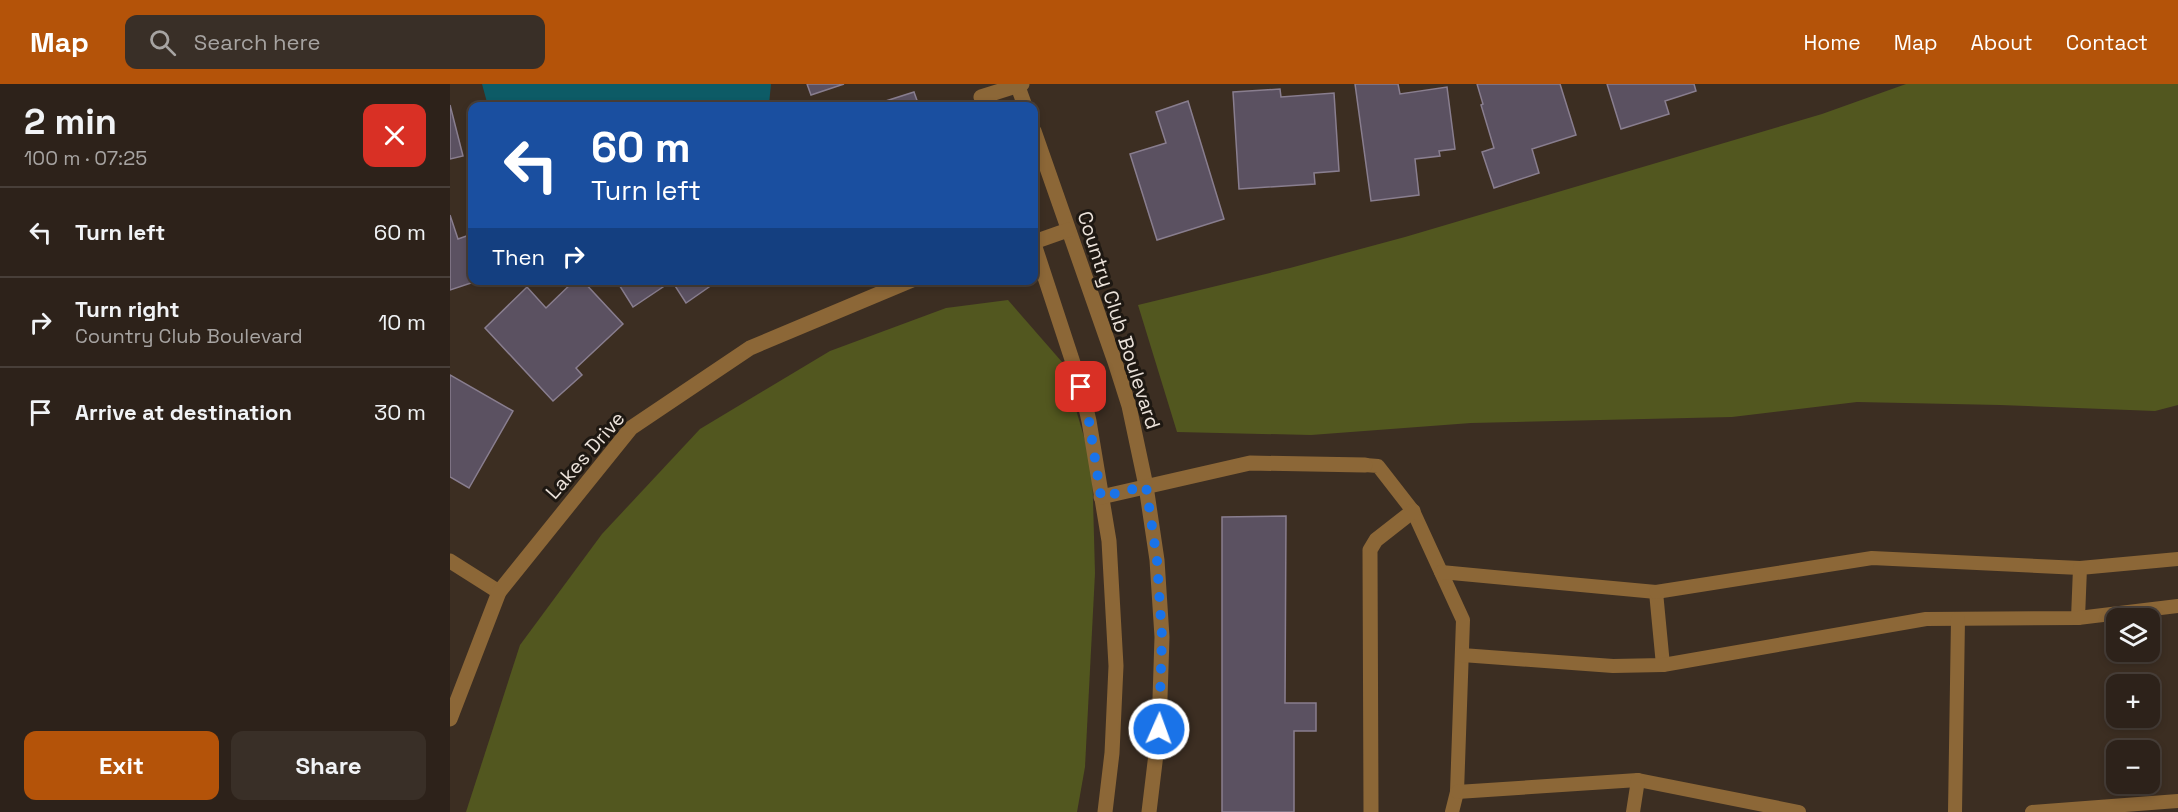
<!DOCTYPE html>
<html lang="en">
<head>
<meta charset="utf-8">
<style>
  body { margin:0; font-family:"Space Grotesk",sans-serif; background:#392f27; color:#f1f3f6; height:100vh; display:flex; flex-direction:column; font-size:22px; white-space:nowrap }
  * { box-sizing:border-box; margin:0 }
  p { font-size:20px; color:#a7a4a2 }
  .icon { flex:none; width:33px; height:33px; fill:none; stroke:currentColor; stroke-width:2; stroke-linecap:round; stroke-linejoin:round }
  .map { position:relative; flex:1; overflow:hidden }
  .sheet { display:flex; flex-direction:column; background:#2d221a; width:450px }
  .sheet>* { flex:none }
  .hud { position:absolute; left:18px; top:18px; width:570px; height:183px; border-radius:12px; box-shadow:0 3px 9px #0003,0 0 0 2px #483f39; background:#1a4fa0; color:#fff; overflow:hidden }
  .buttons { position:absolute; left:1656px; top:524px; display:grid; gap:12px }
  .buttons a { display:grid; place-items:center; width:54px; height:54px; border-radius:12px; background:#2d221a; box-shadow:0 3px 9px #0003,0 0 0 2px #483f39; font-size:30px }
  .pin { position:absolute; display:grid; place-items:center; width:51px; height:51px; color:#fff; margin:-26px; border-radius:12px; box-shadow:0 3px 9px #0006 }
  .me { position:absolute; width:66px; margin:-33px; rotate:2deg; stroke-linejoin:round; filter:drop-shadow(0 0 4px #0008) }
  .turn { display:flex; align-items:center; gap:21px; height:126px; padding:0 24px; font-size:27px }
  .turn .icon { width:78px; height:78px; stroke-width:2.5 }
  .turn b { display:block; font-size:42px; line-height:51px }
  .then { display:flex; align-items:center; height:57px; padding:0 24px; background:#0003; gap:12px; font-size:22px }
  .round { display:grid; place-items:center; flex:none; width:63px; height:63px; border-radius:12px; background:#392f27 }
  .summary { display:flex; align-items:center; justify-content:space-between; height:102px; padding:0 24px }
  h1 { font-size:36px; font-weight:800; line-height:45px }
  .cta { display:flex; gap:12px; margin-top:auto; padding:12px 24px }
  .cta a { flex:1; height:69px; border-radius:12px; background:#b45309; color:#fff; font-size:24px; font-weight:800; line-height:69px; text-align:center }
  .cta a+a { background:#392f27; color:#f1f3f6 }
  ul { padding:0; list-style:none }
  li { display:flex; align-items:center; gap:18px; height:90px; padding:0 24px; border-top:2px solid #483f39 }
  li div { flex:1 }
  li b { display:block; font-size:22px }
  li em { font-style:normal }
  header { display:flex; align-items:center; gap:36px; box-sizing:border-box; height:84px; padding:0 30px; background:#b45309; color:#fff }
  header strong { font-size:28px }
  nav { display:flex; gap:33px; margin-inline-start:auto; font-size:21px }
  .search { width:420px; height:54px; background:#392f27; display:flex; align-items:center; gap:15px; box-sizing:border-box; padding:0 21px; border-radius:12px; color:#a7a4a2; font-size:22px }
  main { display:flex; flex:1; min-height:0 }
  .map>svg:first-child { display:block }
  .green { fill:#52571f }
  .water { fill:#0d5b66 }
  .building { fill:#5b5161; stroke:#897e8f; stroke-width:1.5 }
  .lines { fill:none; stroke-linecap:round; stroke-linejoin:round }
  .service { stroke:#8c6737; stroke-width:14 }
  .minor { stroke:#8c6737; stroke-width:15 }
  .route { stroke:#1a73e8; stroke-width:10; stroke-dasharray:0 18 }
  .labels { text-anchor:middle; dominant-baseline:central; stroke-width:6; stroke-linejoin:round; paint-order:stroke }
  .street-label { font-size:20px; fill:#ebe2da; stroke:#1e1812 }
</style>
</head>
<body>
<header>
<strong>Map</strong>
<div class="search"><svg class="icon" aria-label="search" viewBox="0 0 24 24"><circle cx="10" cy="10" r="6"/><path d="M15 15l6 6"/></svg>Search here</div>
<nav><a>Home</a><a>Map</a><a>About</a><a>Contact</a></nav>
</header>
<main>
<section class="sheet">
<div class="summary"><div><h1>2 min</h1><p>100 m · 07:25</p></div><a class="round" style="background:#d93025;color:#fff"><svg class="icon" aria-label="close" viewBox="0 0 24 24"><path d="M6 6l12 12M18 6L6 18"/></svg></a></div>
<ul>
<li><svg class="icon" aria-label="left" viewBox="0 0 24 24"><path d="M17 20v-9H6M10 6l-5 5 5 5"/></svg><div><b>Turn left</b></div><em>60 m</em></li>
<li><svg class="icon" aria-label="right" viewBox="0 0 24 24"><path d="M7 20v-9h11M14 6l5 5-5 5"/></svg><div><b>Turn right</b><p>Country Club Boulevard</p></div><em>10 m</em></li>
<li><svg class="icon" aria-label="arrive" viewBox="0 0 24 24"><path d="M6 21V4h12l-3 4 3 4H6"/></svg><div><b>Arrive at destination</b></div><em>30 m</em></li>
</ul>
<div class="cta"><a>Exit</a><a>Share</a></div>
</section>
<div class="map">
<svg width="1728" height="728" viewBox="0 0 1728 728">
  <rect width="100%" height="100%" fill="#3c2e22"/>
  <g class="green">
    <polygon points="1456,0 1728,0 1728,321 1705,327 1550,321 1407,318 1282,333 1021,339 861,351 727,348 688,221 840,184 955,153 1372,30"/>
    <polygon points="558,216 612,278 642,380 645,489 635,683 627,728 16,728 70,561 152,450 250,345 380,267 496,224"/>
  </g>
  <polygon class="water" points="32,0 321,0 319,20 317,22 38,22"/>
  <g class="building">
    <polygon points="357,0 394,0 361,11"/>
    <polygon points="905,0 948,0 950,10 997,3 1005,65 989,67 990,72 965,75 969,111 921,117"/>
    <polygon points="1027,0 1110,0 1126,51 1082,65 1089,89 1044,104 1032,68 1044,64 1031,21 1033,20"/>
    <polygon points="1157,0 1244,0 1246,7 1215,17 1219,30 1171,45"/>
    <polygon points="830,5 831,13 884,9 889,87 864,89 865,100 789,105 783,8"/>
    <polygon points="464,8 469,22 420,22"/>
    <polygon points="738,17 774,135 707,156 680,70 716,59 706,28"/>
    <polygon points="0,21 13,72 0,75"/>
    <polygon points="0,131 8,155 22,150 22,196 30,196 0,206"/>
    <polygon points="125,196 132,196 173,240 126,284 132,291 103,317 35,244 77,203 96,224"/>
    <polygon points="166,196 269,196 236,219 222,197 183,223"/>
    <polygon points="0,291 63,327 19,404 0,393"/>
    <polygon points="836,432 835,619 866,619 866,647 844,647 844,728 772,728 772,433"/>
  </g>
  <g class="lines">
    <g class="service">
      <polyline points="915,381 928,382 963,427 1013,536 1007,708 1002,728"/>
      <polyline points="991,488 1206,508 1213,581"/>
      <polyline points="1206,508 1422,474 1630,484"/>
      <polyline points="1628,534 1630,484 1728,475"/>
      <polyline points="1012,571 1163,582 1213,581 1476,535 1628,534 1728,522"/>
      <polyline points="1007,708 1188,696 1349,728"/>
      <polyline points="1183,728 1188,696"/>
      <polyline points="1505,728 1508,535"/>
      <polyline points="1582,728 1728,717"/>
    </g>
    <g class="minor">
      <polyline points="567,0 575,22"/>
      <polyline points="531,13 572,0"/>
      <polyline points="584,47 665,278 679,322 696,402 707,476 712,553 709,645 699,728"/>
      <polyline points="584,158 618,146"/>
      <polyline points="584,160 631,303 639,337 659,457 666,582 662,669 655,728"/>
      <polyline points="651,413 800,379 915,381"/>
      <polyline points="0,477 49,508"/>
      <polyline points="0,635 49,508 181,344 300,264 462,196"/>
      <polyline points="921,728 920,466 926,456 963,427"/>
    </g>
  </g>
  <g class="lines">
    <polyline class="route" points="631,303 639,337 651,413 696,402 707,476 712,553 709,645"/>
  </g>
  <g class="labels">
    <g class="street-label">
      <text transform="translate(669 236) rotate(72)">Country Club Boulevard</text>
      <text transform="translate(135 371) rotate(-49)">Lakes Drive</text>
    </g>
  </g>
</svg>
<div class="buttons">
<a><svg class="icon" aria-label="layers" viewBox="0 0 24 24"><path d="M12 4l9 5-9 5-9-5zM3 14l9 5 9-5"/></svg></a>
<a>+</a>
<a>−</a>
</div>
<div class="pin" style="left:631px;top:303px;background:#d93025"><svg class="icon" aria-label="arrive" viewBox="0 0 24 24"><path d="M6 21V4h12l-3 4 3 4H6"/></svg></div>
<svg class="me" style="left:709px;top:645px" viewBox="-20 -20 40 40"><circle r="17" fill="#1a73e8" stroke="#fff" stroke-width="3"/><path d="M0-11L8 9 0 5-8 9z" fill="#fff"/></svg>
<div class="hud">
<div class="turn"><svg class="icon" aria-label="left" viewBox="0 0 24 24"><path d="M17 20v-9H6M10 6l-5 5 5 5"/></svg><div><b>60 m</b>Turn left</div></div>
<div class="then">Then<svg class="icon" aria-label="right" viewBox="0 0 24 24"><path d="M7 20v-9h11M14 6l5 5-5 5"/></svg></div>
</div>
</div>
</main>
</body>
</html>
